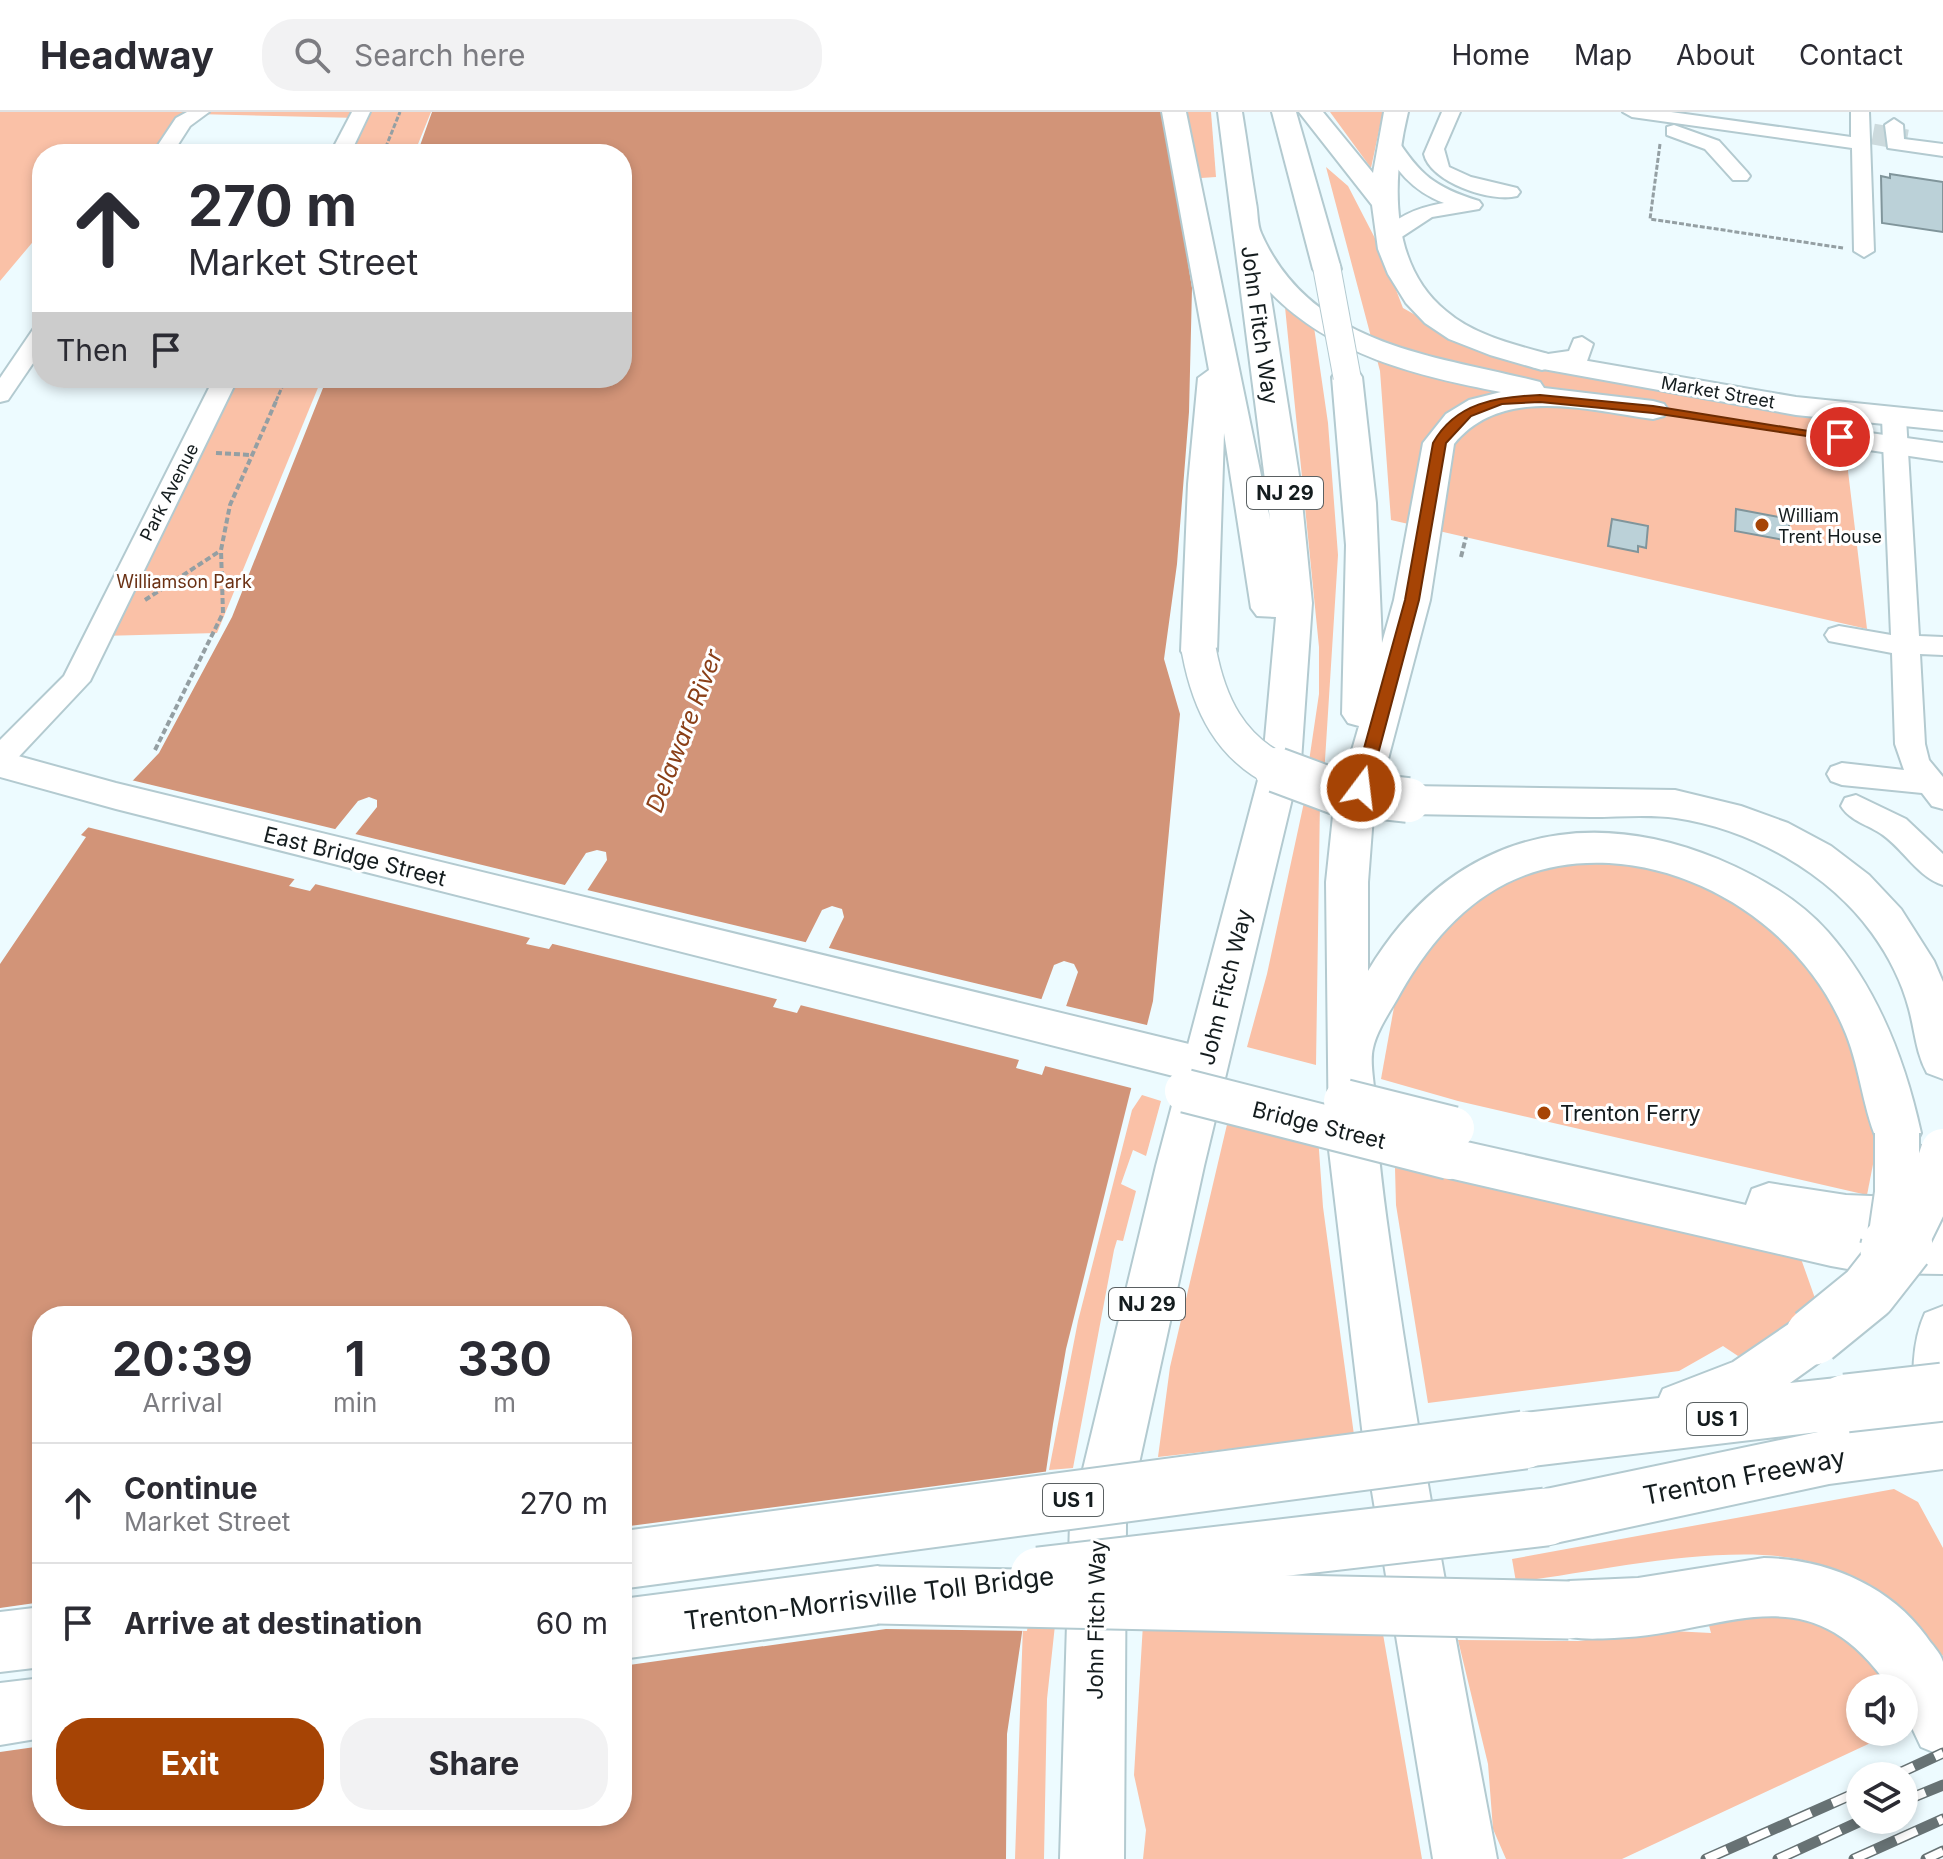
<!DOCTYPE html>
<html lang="en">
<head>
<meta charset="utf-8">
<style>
  body { margin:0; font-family:Inter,sans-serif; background:#f2f2f3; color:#2b2b33; height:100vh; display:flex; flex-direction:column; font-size:30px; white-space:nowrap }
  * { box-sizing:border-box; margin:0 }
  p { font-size:26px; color:#7c7c81 }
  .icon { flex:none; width:44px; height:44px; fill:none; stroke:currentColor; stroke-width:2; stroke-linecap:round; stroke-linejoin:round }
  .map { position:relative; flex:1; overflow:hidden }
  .drawer { position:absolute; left:32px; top:1194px; width:600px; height:520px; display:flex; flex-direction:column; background:#fff; border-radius:32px; box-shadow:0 4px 12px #0003 }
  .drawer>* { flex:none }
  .hud { position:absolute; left:32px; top:32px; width:600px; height:244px; border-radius:32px; box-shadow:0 4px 12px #0003; background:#fff; color:#2b2b33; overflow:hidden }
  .controls { position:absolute; left:1846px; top:1562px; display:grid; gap:16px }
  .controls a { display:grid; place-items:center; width:72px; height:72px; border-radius:50%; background:#fff; box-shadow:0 4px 12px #0003; font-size:40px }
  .pin { position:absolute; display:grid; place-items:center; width:68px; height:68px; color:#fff; margin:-34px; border:4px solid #fff; border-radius:50%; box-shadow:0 2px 8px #0007 }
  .me { position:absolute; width:88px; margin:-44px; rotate:15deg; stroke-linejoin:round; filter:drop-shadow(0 0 6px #0008) }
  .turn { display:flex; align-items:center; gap:28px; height:168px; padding:0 24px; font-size:36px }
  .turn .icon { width:104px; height:104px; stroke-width:2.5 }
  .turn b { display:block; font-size:56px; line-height:68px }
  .then { display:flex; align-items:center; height:76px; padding:0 24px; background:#0003; gap:16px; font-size:30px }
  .eta { display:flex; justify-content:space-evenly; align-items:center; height:136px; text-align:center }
  .eta b { font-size:48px; font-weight:700; line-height:56px }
  .action { display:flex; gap:16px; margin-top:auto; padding:16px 24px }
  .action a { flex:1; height:92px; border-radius:32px; background:#a64405; color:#fff; font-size:32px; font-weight:700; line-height:92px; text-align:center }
  .action a+a { background:#f2f2f3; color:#2b2b33 }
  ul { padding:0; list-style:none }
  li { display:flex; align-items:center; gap:24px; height:120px; padding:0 24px; border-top:2px solid #e1e1e2 }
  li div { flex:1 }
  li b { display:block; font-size:30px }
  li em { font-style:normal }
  header { display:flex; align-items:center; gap:48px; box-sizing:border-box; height:112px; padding:0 40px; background:#fff; border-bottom:2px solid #e1e1e2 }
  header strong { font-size:38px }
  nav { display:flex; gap:44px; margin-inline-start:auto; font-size:28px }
  .search { width:560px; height:72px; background:#f2f2f3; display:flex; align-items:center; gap:20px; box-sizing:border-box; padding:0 28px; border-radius:32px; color:#7c7c81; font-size:30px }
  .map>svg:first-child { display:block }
  .green { fill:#fac1a7 }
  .water { fill:#d29478; fill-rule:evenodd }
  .pier { fill:#edfbff }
  .building { fill:#bbd1d8; stroke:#80959b; stroke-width:2 }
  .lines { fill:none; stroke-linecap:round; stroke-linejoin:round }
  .minor-tunnel { stroke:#ccdadd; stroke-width:21; stroke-dasharray:21 10; stroke-linecap:butt }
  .minor-casing { stroke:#b3cad0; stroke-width:4 }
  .major-casing { stroke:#b3cad0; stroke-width:4 }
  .highway-casing { stroke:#b3cad0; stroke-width:4 }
  .path-far1 { stroke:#949fa3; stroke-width:3; stroke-dasharray:5 2; stroke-linecap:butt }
  .path { stroke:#949fa3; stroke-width:4; stroke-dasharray:6 3; stroke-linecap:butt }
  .minor { fill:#fff; fill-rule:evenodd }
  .major { fill:#fff; fill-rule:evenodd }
  .highway { fill:#fff; fill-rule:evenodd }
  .rail-casing { stroke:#677274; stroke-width:11 }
  .rail { stroke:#fff; stroke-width:8; stroke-dasharray:23; stroke-linecap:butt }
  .major-bridge-casing { stroke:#b3cad0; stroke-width:46; stroke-linecap:butt }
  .highway-bridge-far3-casing { stroke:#b3cad0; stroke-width:29; stroke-linecap:butt }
  .highway-bridge-far2-casing { stroke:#b3cad0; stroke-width:37; stroke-linecap:butt }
  .highway-bridge-far1-casing { stroke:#b3cad0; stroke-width:48; stroke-linecap:butt }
  .highway-bridge-casing { stroke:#b3cad0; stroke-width:61; stroke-linecap:butt }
  .major-bridge { stroke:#fff; stroke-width:42 }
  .highway-bridge-far3 { stroke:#fff; stroke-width:27 }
  .highway-bridge-far2 { stroke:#fff; stroke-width:34 }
  .highway-bridge-far1 { stroke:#fff; stroke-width:44 }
  .highway-bridge { stroke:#fff; stroke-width:57 }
  .route { fill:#a64405; stroke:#6c2c03; stroke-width:2 }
  .poi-dot { fill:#a64405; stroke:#fff; stroke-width:3 }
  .labels { text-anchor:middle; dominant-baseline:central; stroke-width:6; stroke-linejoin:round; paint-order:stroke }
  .far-street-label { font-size:18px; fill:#141c1e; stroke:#fff }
  .far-poi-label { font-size:18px; fill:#141c1e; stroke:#fff; text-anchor:start }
  .far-park-label { font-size:18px; fill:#6a3013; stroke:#fff }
  .shield { fill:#fff; stroke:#5a6062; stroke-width:2 }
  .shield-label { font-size:20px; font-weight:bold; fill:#141c1e }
  .street-label { font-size:22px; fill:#141c1e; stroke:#fff }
  .poi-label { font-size:22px; fill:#141c1e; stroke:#fff; text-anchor:start }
  .water-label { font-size:24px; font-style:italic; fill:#8a3f17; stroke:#fff }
  .near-street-label { font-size:26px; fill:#141c1e; stroke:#fff }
</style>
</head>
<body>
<header>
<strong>Headway</strong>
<div class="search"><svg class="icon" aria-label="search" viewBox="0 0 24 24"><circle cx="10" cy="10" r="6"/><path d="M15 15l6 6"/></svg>Search here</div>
<nav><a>Home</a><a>Map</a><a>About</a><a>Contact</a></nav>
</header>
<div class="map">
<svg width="1943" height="1747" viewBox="0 0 1943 1747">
  <rect width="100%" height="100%" fill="#edfbff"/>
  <g class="green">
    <polygon points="0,0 431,0 414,42 340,42 358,6 196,2 165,42 42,42 42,119 0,169"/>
    <polygon points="1186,0 1211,0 1216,65 1201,66"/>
    <polygon points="1330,0 1383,0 1371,56"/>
    <polygon points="1326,55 1348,74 1380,136 1403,196 1449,222 1833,305 1845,334 1867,517 1391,408 1380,259"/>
    <polygon points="1285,195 1314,215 1328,311 1338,443 1324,664 1308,656 1319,582 1319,535"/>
    <polygon points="229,266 322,266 217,521 101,524"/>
    <polygon points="1306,681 1320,687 1316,953 1247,935 1267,862"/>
    <polygon points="1622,744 1701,766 1802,834 1865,948 1877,1032 1867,1083 1458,989 1381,967 1396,884 1440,812 1518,754"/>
    <polygon points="1142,983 1161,989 1146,1044 1133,1038 1121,1072 1136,1079 1123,1129 1117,1128 1114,1138 1073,1356 1049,1358 1078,1209 1132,998"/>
    <polygon points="1229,1004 1318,1024 1323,1095 1354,1323 1158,1345 1170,1255"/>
    <polygon points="1395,1056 1458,1060 1800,1144 1816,1189 1759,1238 1738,1244 1723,1234 1679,1259 1428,1291 1396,1093"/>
    <path d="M 1894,1377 L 1918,1390 L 1943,1436 L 1943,1544 C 1911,1512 1878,1482 1837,1460 C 1763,1420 1600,1460 1516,1470 L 1512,1447 Z"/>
    <polygon points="1770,1496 1863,1528 1898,1576 1860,1576 1860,1620 1894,1620 1622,1747 1506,1747 1493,1717 1488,1652 1458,1528 1579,1529 1653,1518 1711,1521 1707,1506"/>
    <polygon points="1143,1512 1383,1522 1422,1747 1143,1747 1146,1718 1134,1663"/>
    <polygon points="1023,1513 1055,1513 1047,1587 1044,1747 1015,1747"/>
  </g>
  <path class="water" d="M 432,0 L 1164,0 L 1192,176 L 1189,300 L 1177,452 L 1164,547 L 1180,602 L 1153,889 L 1066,1237 L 1053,1312 L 1007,1622 L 1006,1747 L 0,1747 L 0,852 L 86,725 L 81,723 L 159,641 L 232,505 L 327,266 L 622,266 L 622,42 L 417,42 ZM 369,685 L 377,688 L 377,695 L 310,779 L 289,774 L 358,689 ZM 597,738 L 606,740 L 607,748 L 549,837 L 526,832 L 586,741 ZM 832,794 L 842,797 L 844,805 L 797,901 L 773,895 L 822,798 ZM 1064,849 L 1074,852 L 1078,860 L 1042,963 L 1016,956 L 1054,853 ZM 42,1204 L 622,1204 L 622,1704 L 42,1704 Z"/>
  <g class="pier">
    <polygon points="131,668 339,718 298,768 87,715"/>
    <polygon points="351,721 569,774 534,827 311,771"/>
    <polygon points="583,777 809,831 780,888 549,831"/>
    <polygon points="825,835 1045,888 1023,949 796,892"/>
    <polygon points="1062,893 1151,914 1135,977 1041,953"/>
    <polygon points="1050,1359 1027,1519 886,1517 622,1554 622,1415"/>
    <polygon points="42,1490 42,1634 0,1640 0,1496"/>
  </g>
  <g class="building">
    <polygon points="1890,62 1943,70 1943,120 1882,111 1881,64 1890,66"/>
    <polygon points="1736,397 1789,407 1789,429 1735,419"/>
    <polygon points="1612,407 1648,414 1646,436 1638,434 1638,440 1608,434"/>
  </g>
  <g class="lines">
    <polyline class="minor-tunnel" points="1873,22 1907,28"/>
    <g class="minor-casing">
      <g id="minor">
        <polygon points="187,0 209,0 190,14 172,42 152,42 176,6"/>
        <polygon points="352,0 370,0 350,42 330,42"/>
        <path d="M 1442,0 L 1460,0 L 1444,37 L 1449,55 L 1471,65 L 1517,76 L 1520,80 L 1517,84 C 1491,91 1430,70 1424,42 Z"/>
        <polygon points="1623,0 1671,0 1851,25 1851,0 1869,0 1874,139 1864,145 1854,139 1852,36 1632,5"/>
        <polygon points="1894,7 1903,13 1904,27 1943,32 1943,44 1888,36 1885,13"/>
        <polygon points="1674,13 1719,29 1747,60 1750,64 1747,68 1733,68 1705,37 1667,23 1667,15"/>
        <path d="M 1388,22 L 1395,24 C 1420,63 1434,75 1479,89 L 1482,93 L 1479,97 L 1432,105 L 1397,128 L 1383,128 L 1380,124 C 1396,103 1420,95 1444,91 C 1412,79 1395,57 1379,28 Z"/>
        <polygon points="42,214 42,238 8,288 0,290 0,266 34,216"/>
        <polygon points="1582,225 1593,232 1587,249 1542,256 1531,249 1534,244 1569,239 1574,227"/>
        <polygon points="214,266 238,266 90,569 11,653 0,656 0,628 64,564"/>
        <polygon points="1894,299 1906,306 1919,524 1943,525 1943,543 1920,542 1925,632 1929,648 1943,665 1943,697 1932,694 1922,681 1842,673 1831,669 1827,662 1831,655 1842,651 1904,658 1895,632 1892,541 1829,529 1825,523 1829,517 1839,514 1891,523 1882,306"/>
        <path d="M 1856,683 L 1906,707 L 1943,742 L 1943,773 C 1918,765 1904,738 1883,723 C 1869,713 1850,709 1841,694 L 1845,686 Z"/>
      </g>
    </g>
    <g class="major-casing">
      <g id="major">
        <polygon points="1542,241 1796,285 1943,300 1943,318 1796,303 1532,255 1528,249 1532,243"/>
        <polygon points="1826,315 1943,331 1943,349 1815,330 1811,324 1815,318"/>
        <polygon points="0,639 116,671 1193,933 1208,938 1215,951 1208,964 1193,969 116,697 0,665"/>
        <polygon points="1449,1026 1746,1093 1752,1077 1769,1071 1846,1083 1943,1087 1943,1162 1870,1161 1831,1154 1449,1066 1433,1060 1426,1046 1433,1032"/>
      </g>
    </g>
    <g class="highway-casing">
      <g id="highway">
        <path d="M 1162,0 L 1186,0 L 1270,407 L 1218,0 L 1242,0 C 1247,30 1251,61 1256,91 C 1258,100 1257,113 1261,121 C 1311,235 1434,243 1540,270 L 1544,276 L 1653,289 L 1664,292 L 1668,298 L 1664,304 L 1653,307 C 1587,298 1502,273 1454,332 L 1430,488 L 1373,704 L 1368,770 L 1368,859 C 1447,727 1577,689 1718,747 C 1758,764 1799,787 1828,820 C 1878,877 1905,948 1921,1021 L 1914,1035 L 1897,1041 L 1880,1035 C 1863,1000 1861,959 1846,922 C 1808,827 1712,757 1609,751 C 1512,746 1448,798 1401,880 C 1392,897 1377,917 1373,936 C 1370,947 1373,964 1374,975 C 1376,1026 1382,1075 1389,1125 C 1418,1333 1458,1540 1497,1747 L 1433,1747 L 1363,1325 L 1329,1038 L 1326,770 L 1333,704 L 1359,614 L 1348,611 L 1342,602 L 1346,433 L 1332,265 L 1336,259 L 1358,259 L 1362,265 L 1376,391 L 1382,531 L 1394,488 L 1423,331 L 1446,302 L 1469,288 L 1501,280 C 1417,264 1331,243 1270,180 L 1300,370 L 1312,491 L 1301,649 L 1204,1054 L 1126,1411 L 1124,1747 L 1060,1747 L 1070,1411 L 1156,1054 L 1263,649 L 1276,505 L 1257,504 L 1251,496 L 1224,321 L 1217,539 L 1212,547 L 1199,551 L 1186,547 L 1181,539 L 1188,372 L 1198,266 L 1209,258 Z"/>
        <polygon points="1272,0 1296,0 1341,157 1337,163 1317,163 1313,157"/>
        <path d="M 1299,0 L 1323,0 L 1373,61 L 1384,0 L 1408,0 C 1392,66 1388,152 1446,199 C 1475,224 1516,233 1552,243 L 1557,249 L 1552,255 L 1542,258 L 1490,243 L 1449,227 L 1425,211 L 1406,191 L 1388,162 L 1378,137 L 1372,93 Z"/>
        <path d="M 1408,674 L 1675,678 L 1741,694 L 1788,711 L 1831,734 L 1869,763 L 1901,797 L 1934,849 L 1943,870 L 1943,967 L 1927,961 C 1916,941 1915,919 1909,897 C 1902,870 1888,843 1872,821 C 1828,760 1750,717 1676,706 C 1649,702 1619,705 1591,705 C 1530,704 1469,703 1408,702 L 1394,698 L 1388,688 L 1394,678 Z"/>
        <path d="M 1943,1194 L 1943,1357 L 1829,1372 L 1546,1433 L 1526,1425 L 1518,1405 L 1526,1385 L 1546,1377 L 1818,1320 L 1524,1355 L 1505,1347 L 1497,1328 L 1505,1309 L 1524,1301 L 1659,1286 L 1663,1277 L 1733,1250 L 1796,1207 L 1814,1200 L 1832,1207 L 1840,1224 L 1832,1241 L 1790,1271 L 1846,1265 L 1865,1273 L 1873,1291 L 1865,1309 L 1850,1315 L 1915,1307 C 1913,1271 1910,1234 1925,1201 Z"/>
        <path d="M 1764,1446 C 1826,1447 1889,1473 1926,1524 C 1931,1532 1941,1541 1943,1550 C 1943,1571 1943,1620 1943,1644 L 1921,1635 L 1904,1599 L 1904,1576 L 1890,1576 C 1807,1456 1728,1522 1614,1526 C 1590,1527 1571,1528 1548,1519 L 1540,1498 L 1548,1477 L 1569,1469 L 1638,1466 Z"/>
        <polygon points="878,1454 899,1462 907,1483 899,1504 878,1512 622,1547 622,1487"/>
        <polygon points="42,1495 42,1555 0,1560 0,1500"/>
        <polygon points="42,1566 42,1626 0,1633 0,1571"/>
      </g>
    </g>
    <g class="path-far1">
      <polyline points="1660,32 1650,107 1843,136"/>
      <polyline points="383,42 400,0"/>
      <polyline points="276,289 286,266"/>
    </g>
    <g class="path">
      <polyline points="216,341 251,343"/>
      <polyline points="1461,445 1466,425"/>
      <polyline points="145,488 220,439"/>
      <polyline points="155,638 223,501 221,438 230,393 277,287"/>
    </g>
    <use href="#minor" class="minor"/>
    <use href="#major" class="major"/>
    <use href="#highway" class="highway"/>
    <g class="rail-casing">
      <g id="rail">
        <polyline points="1893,1664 1943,1641"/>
        <polyline points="1904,1689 1943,1673"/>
        <polyline points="1706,1747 1860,1679"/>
        <polyline points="1778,1747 1863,1708"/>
        <polyline points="1854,1747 1943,1707"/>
        <polyline points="1926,1747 1943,1739"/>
      </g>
    </g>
    <use href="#rail" class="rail"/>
    <g class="major-bridge-casing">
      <g id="major-bridge">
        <polyline points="1186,979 1449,1046"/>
        <polyline points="1345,989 1453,1016"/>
      </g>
    </g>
    <g class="highway-bridge-far3-casing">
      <polyline id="highway-bridge-far3" points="1327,157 1347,265"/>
    </g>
    <g class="highway-bridge-far2-casing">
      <path id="highway-bridge-far2" d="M 1199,539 C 1209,592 1230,636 1281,660"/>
    </g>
    <g class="highway-bridge-far1-casing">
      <g id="highway-bridge-far1">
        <polyline points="1277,658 1336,680 1408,688"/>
        <polyline points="1889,1136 1897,1081 1897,1021"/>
        <polyline points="1903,1136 1927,1087 1943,1039"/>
      </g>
    </g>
    <g class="highway-bridge-casing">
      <g id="highway-bridge">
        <polyline points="1889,1138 1890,1134"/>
        <polyline points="1814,1224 1868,1180 1904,1134"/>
        <polyline points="1846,1291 1943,1280"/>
        <polyline points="622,1448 1524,1328"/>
        <polyline points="1039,1464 1546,1405"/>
        <polyline points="878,1483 1569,1498"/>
      </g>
    </g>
    <use href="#major-bridge" class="major-bridge"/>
    <use href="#highway-bridge-far3" class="highway-bridge-far3"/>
    <use href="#highway-bridge-far2" class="highway-bridge-far2"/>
    <use href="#highway-bridge-far1" class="highway-bridge-far1"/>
    <use href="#highway-bridge" class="highway-bridge"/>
  </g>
  <path class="route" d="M 1540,283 L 1653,294 L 1846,325 L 1840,329 L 1653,301 L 1540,290 L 1502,292 L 1471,304 L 1446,331 L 1419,488 L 1369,676 L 1361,682 L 1355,680 L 1353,676 L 1405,488 L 1433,331 C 1456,290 1497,285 1540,283 Z"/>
  <g class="poi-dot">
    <circle cx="1762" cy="413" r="8"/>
    <circle cx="1544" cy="1001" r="8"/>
  </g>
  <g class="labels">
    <g class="far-street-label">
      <text transform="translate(1718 280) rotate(10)">Market Street</text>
      <text transform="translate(169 380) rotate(-63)">Park Avenue</text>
    </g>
    <g class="far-poi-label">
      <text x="1778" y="403">William<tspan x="1778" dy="21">Trent House</tspan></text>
    </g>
    <g class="far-park-label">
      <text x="184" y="469">Williamson Park</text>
    </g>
    <g class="shield">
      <rect x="1247" y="365" width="76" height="32" rx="6"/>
      <rect x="1109" y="1176" width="76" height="32" rx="6"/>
      <rect x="1687" y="1291" width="60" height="32" rx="6"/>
      <rect x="1043" y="1372" width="60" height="32" rx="6"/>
    </g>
    <g class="shield-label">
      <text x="1285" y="381">NJ 29</text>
      <text x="1147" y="1192">NJ 29</text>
      <text x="1717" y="1307">US 1</text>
      <text x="1073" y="1388">US 1</text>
    </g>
    <g class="street-label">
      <text transform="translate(1260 213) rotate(82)">John Fitch Way</text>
      <text transform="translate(355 744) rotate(14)">East Bridge Street</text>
      <text transform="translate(1225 875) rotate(-76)">John Fitch Way</text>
      <text transform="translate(1319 1013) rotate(14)">Bridge Street</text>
      <text transform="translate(1096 1508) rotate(-89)">John Fitch Way</text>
    </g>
    <g class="poi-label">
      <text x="1560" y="1001">Trenton Ferry</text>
    </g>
    <g class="water-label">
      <text transform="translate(684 619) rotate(-69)">Delaware River</text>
    </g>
    <g class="near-street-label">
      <text transform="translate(1744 1364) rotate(-11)">Trenton Freeway</text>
      <text transform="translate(869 1486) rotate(-7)">Trenton-Morrisville Toll Bridge</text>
    </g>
  </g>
</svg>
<div class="controls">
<a><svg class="icon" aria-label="sound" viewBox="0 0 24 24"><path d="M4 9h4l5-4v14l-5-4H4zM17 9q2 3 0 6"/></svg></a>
<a><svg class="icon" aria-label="layers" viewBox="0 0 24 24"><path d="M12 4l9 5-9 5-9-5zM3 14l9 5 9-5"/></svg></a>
</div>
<div class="pin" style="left:1840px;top:325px;background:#d93025"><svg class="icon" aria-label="arrive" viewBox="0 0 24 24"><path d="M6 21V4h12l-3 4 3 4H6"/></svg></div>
<svg class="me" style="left:1361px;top:676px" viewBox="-20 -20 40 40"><circle r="17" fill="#a64405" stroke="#fff" stroke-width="3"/><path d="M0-11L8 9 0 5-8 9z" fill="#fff"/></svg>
<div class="hud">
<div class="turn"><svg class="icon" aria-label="ahead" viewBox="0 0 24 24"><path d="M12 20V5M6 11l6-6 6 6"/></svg><div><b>270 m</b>Market Street</div></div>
<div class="then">Then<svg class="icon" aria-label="arrive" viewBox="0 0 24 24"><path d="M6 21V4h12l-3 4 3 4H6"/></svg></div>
</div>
<section class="drawer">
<div class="eta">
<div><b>20:39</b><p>Arrival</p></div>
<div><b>1</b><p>min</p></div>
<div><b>330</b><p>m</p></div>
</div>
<ul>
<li><svg class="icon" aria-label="ahead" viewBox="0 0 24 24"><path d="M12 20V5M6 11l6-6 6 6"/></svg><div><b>Continue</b><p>Market Street</p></div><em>270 m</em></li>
<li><svg class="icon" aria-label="arrive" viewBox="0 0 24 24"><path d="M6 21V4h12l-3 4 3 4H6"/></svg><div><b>Arrive at destination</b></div><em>60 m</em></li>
</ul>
<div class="action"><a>Exit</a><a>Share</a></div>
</section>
</div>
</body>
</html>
